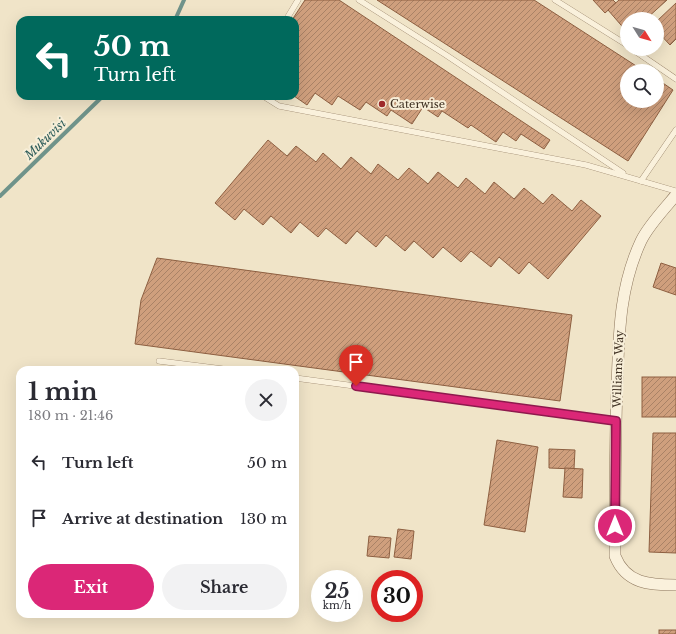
<!DOCTYPE html>
<html lang="en">
<head>
<meta charset="utf-8">
<style>
  body { margin:0; font-family:"Libre Baskerville",serif; background:#f2f2f3; color:#2b2b33; height:100vh; display:flex; flex-direction:column; font-size:15px; white-space:nowrap }
  * { box-sizing:border-box; margin:0 }
  p { font-size:13px; color:#7c7c81 }
  .icon { flex:none; width:22px; height:22px; fill:none; stroke:currentColor; stroke-width:2; stroke-linecap:round; stroke-linejoin:round }
  .map { position:relative; flex:1; overflow:hidden }
  .panel { position:absolute; left:16px; top:366px; width:283px; height:252px; display:flex; flex-direction:column; background:#fff; border-radius:12px; box-shadow:0 4px 16px #0002 }
  .panel>* { flex:none }
  .banner { position:absolute; left:16px; top:16px; width:283px; height:84px; border-radius:12px; box-shadow:0 4px 16px #0002; background:#00695c; color:#fff; overflow:hidden }
  .needle { width:26px; rotate:127deg }
  .fabs { position:absolute; left:620px; top:12px; display:grid; gap:8px }
  .fabs a { display:grid; place-items:center; width:44px; height:44px; border-radius:50%; background:#fff; box-shadow:0 4px 16px #0002; font-size:20px }
  .speed { position:absolute; left:311px; top:570px; display:flex; gap:8px; font-size:20px; font-weight:700; text-align:center }
  .speed>* { display:grid; place-content:center; width:52px; height:52px; border-radius:50%; background:#fff; box-shadow:0 4px 16px #0002; line-height:1 }
  .speed small { font-size:10px; font-weight:400 }
  .speed .limit { border:6px solid #d22; background:#fff; color:#111 }
  .pin { position:absolute; display:grid; place-items:center; width:34px; height:34px; color:#fff; margin:-41px -17px; border-radius:50% 50% 50% 0; rotate:-45deg; box-shadow:0 0 4px #0007 }
  .pin .icon { rotate:45deg }
  .me { position:absolute; width:44px; margin:-22px; rotate:0deg; stroke-linejoin:round; filter:drop-shadow(0 0 3px #0008) }
  .turn { display:flex; align-items:center; gap:14px; height:84px; padding:0 12px; font-size:18px }
  .turn .icon { width:52px; height:52px; stroke-width:2.5 }
  .turn b { display:block; font-size:28px; line-height:34px }
  .round { display:grid; place-items:center; flex:none; width:42px; height:42px; border-radius:21px; background:#f2f2f3 }
  .head { display:flex; align-items:center; justify-content:space-between; height:68px; padding:0 12px }
  h1 { font-size:24px; font-weight:800; line-height:30px }
  .action { display:flex; gap:8px; margin-top:auto; padding:8px 12px }
  .action a { flex:1; height:46px; border-radius:24px; background:#db2777; color:#fff; font-size:16px; font-weight:800; line-height:46px; text-align:center }
  .action a+a { background:#f2f2f3; color:#2b2b33 }
  ul { padding:0; list-style:none }
  li { display:flex; align-items:center; gap:12px; height:56px; padding:0 12px }
  li div { flex:1 }
  li b { display:block; font-size:15px }
  li em { font-style:normal }
  .map>svg:first-child { display:block }
  .lines { fill:none; stroke-linecap:round; stroke-linejoin:round }
  .stream { stroke:#6f938a; stroke-width:4 }
  .building { fill:url(#building-hatch); stroke:#8d5f41 }
  .service-casing { stroke:#8d765c; stroke-width:6 }
  .minor-casing { stroke:#8d765c; stroke-width:12 }
  .service { stroke:#faf1dc; stroke-width:5.5 }
  .minor { stroke:#faf1dc; stroke-width:11 }
  .route-casing { stroke:#8e194d; stroke-width:10 }
  .route { stroke:#db2777; stroke-width:7 }
  .poi-dot { fill:#9e2a2b; stroke:#f7eed8; stroke-width:1.5 }
  .labels { text-anchor:middle; dominant-baseline:central; stroke-width:4; stroke-linejoin:round; paint-order:stroke }
  .poi-label { font-size:11px; fill:#3d2e20; stroke:#f7eed8; text-anchor:start }
  .street-label { font-size:11px; fill:#3d2e20; stroke:#f7eed8 }
  .water-label { font-size:12px; font-style:italic; fill:#2f5d5a; stroke:#f7eed8 }
</style>
</head>
<body>
<div class="map">
<svg width="676" height="634" viewBox="0 0 676 634">
  <defs>
    <pattern id="building-hatch" width="6" height="6" patternUnits="userSpaceOnUse"><rect width="6" height="6" fill="#cf9f7d"/><path d="M-1 1l2-2M0 6l6-6M5 7l2-2" fill="none" stroke="#a98266"/></pattern>
  </defs>
  <rect width="100%" height="100%" fill="#f0e4c8"/>
  <g class="lines">
    <g class="stream">
      <polyline points="175,20 184,0"/>
      <polyline points="0,196 103,96"/>
    </g>
  </g>
  <g class="building">
    <polygon points="305,0 339,0 550,140 544,149 521,134 516,141 503,132 496,142 471,125 468,128 442,111 438,117 423,107 412,124 391,110 387,116 366,102 360,110 338,96 332,105 315,93 307,105 294,96 295,96 295,20 292,20"/>
    <polygon points="377,0 534,0 644,71 627,71 627,101 657,101 657,79 673,90 628,161"/>
    <polygon points="593,0 613,0 616,3 605,13"/>
    <polygon points="619,0 667,0 646,19 627,19 627,32 608,10"/>
    <polygon points="676,3 676,39 670,45 657,31 657,21"/>
    <polygon points="268,140 287,156 296,146 316,162 323,153 341,169 351,157 371,174 378,164 398,180 409,168 428,184 438,172 458,188 466,178 485,194 494,182 514,199 524,188 543,204 552,194 572,211 581,200 601,216 548,279 529,262 519,274 499,257 491,267 471,251 461,262 443,247 433,258 414,241 405,251 386,235 376,247 357,231 346,244 326,228 318,237 300,222 291,233 271,216 263,225 244,209 235,220 215,203"/>
    <polygon points="157,258 572,315 560,401 135,344 141,300"/>
    <polygon points="661,263 676,268 676,295 653,287"/>
    <rect x="642" y="377" width="34" height="40"/>
    <polygon points="653,433 676,433 676,553 649,552"/>
    <polygon points="497,440 538,447 525,532 484,525"/>
    <polygon points="549,449 575,450 574,469 549,468"/>
    <polygon points="565,468 583,469 582,498 563,497"/>
    <polygon points="398,529 414,531 411,559 394,557"/>
    <polygon points="369,536 391,538 389,558 367,556"/>
    <rect x="659" y="630" width="17" height="4"/>
  </g>
  <g class="lines">
    <g class="service-casing">
      <g id="service">
        <polyline points="359,0 446,55 623,173"/>
        <polyline points="555,0 627,45"/>
        <polyline points="286,20 298,0"/>
        <polyline points="632,49 676,79"/>
        <polyline points="263,96 279,106 586,165 676,191"/>
        <polyline points="641,181 676,130"/>
        <polyline points="159,361 231,370"/>
        <polyline points="295,378 616,421"/>
      </g>
    </g>
    <g class="minor-casing">
      <path id="minor" d="M 676,195 C 665,208 648,226 641,241 C 619,288 619,335 617,386 C 615,443 615,499 615,556 C 626,584 650,585 676,585"/>
    </g>
    <use href="#service" class="service"/>
    <use href="#minor" class="minor"/>
  </g>
  <g class="lines">
    <g class="route-casing">
      <polyline id="route" points="356,386 616,421 615,526"/>
    </g>
    <use href="#route" class="route"/>
  </g>
  <circle class="poi-dot" cx="382" cy="104" r="4"/>
  <g class="labels">
    <g class="poi-label">
      <text x="390" y="104">Caterwise</text>
    </g>
    <g class="street-label">
      <text transform="translate(618 369) rotate(-88)">Williams Way</text>
    </g>
    <g class="water-label">
      <text transform="translate(45 139) rotate(-44)">Mukuvisi</text>
    </g>
  </g>
</svg>
<div class="fabs">
<a><svg class="needle" viewBox="-14 -14 28 28"><path d="M0-13l5 13h-10z" fill="#e53935"/><path d="M0 13l5-13h-10z" fill="#7c7c81"/></svg></a>
<a><svg class="icon" aria-label="search" viewBox="0 0 24 24"><circle cx="10" cy="10" r="6"/><path d="M15 15l6 6"/></svg></a>
</div>
<div class="speed"><div>25<small>km/h</small></div><div class="limit">30</div></div>
<div class="pin" style="left:356px;top:386px;background:#d93025"><svg class="icon" aria-label="arrive" viewBox="0 0 24 24"><path d="M6 21V4h12l-3 4 3 4H6"/></svg></div>
<svg class="me" style="left:615px;top:526px" viewBox="-20 -20 40 40"><circle r="17" fill="#db2777" stroke="#fff" stroke-width="3"/><path d="M0-11L8 9 0 5-8 9z" fill="#fff"/></svg>
<div class="banner">
<div class="turn"><svg class="icon" aria-label="left" viewBox="0 0 24 24"><path d="M17 20v-9H6M10 6l-5 5 5 5"/></svg><div><b>50 m</b>Turn left</div></div>
</div>
<section class="panel">
<div class="head"><div><h1>1 min</h1><p>180 m · 21:46</p></div><a class="round"><svg class="icon" aria-label="close" viewBox="0 0 24 24"><path d="M6 6l12 12M18 6L6 18"/></svg></a></div>
<ul>
<li><svg class="icon" aria-label="left" viewBox="0 0 24 24"><path d="M17 20v-9H6M10 6l-5 5 5 5"/></svg><div><b>Turn left</b></div><em>50 m</em></li>
<li><svg class="icon" aria-label="arrive" viewBox="0 0 24 24"><path d="M6 21V4h12l-3 4 3 4H6"/></svg><div><b>Arrive at destination</b></div><em>130 m</em></li>
</ul>
<div class="action"><a>Exit</a><a>Share</a></div>
</section>
</div>
</body>
</html>
